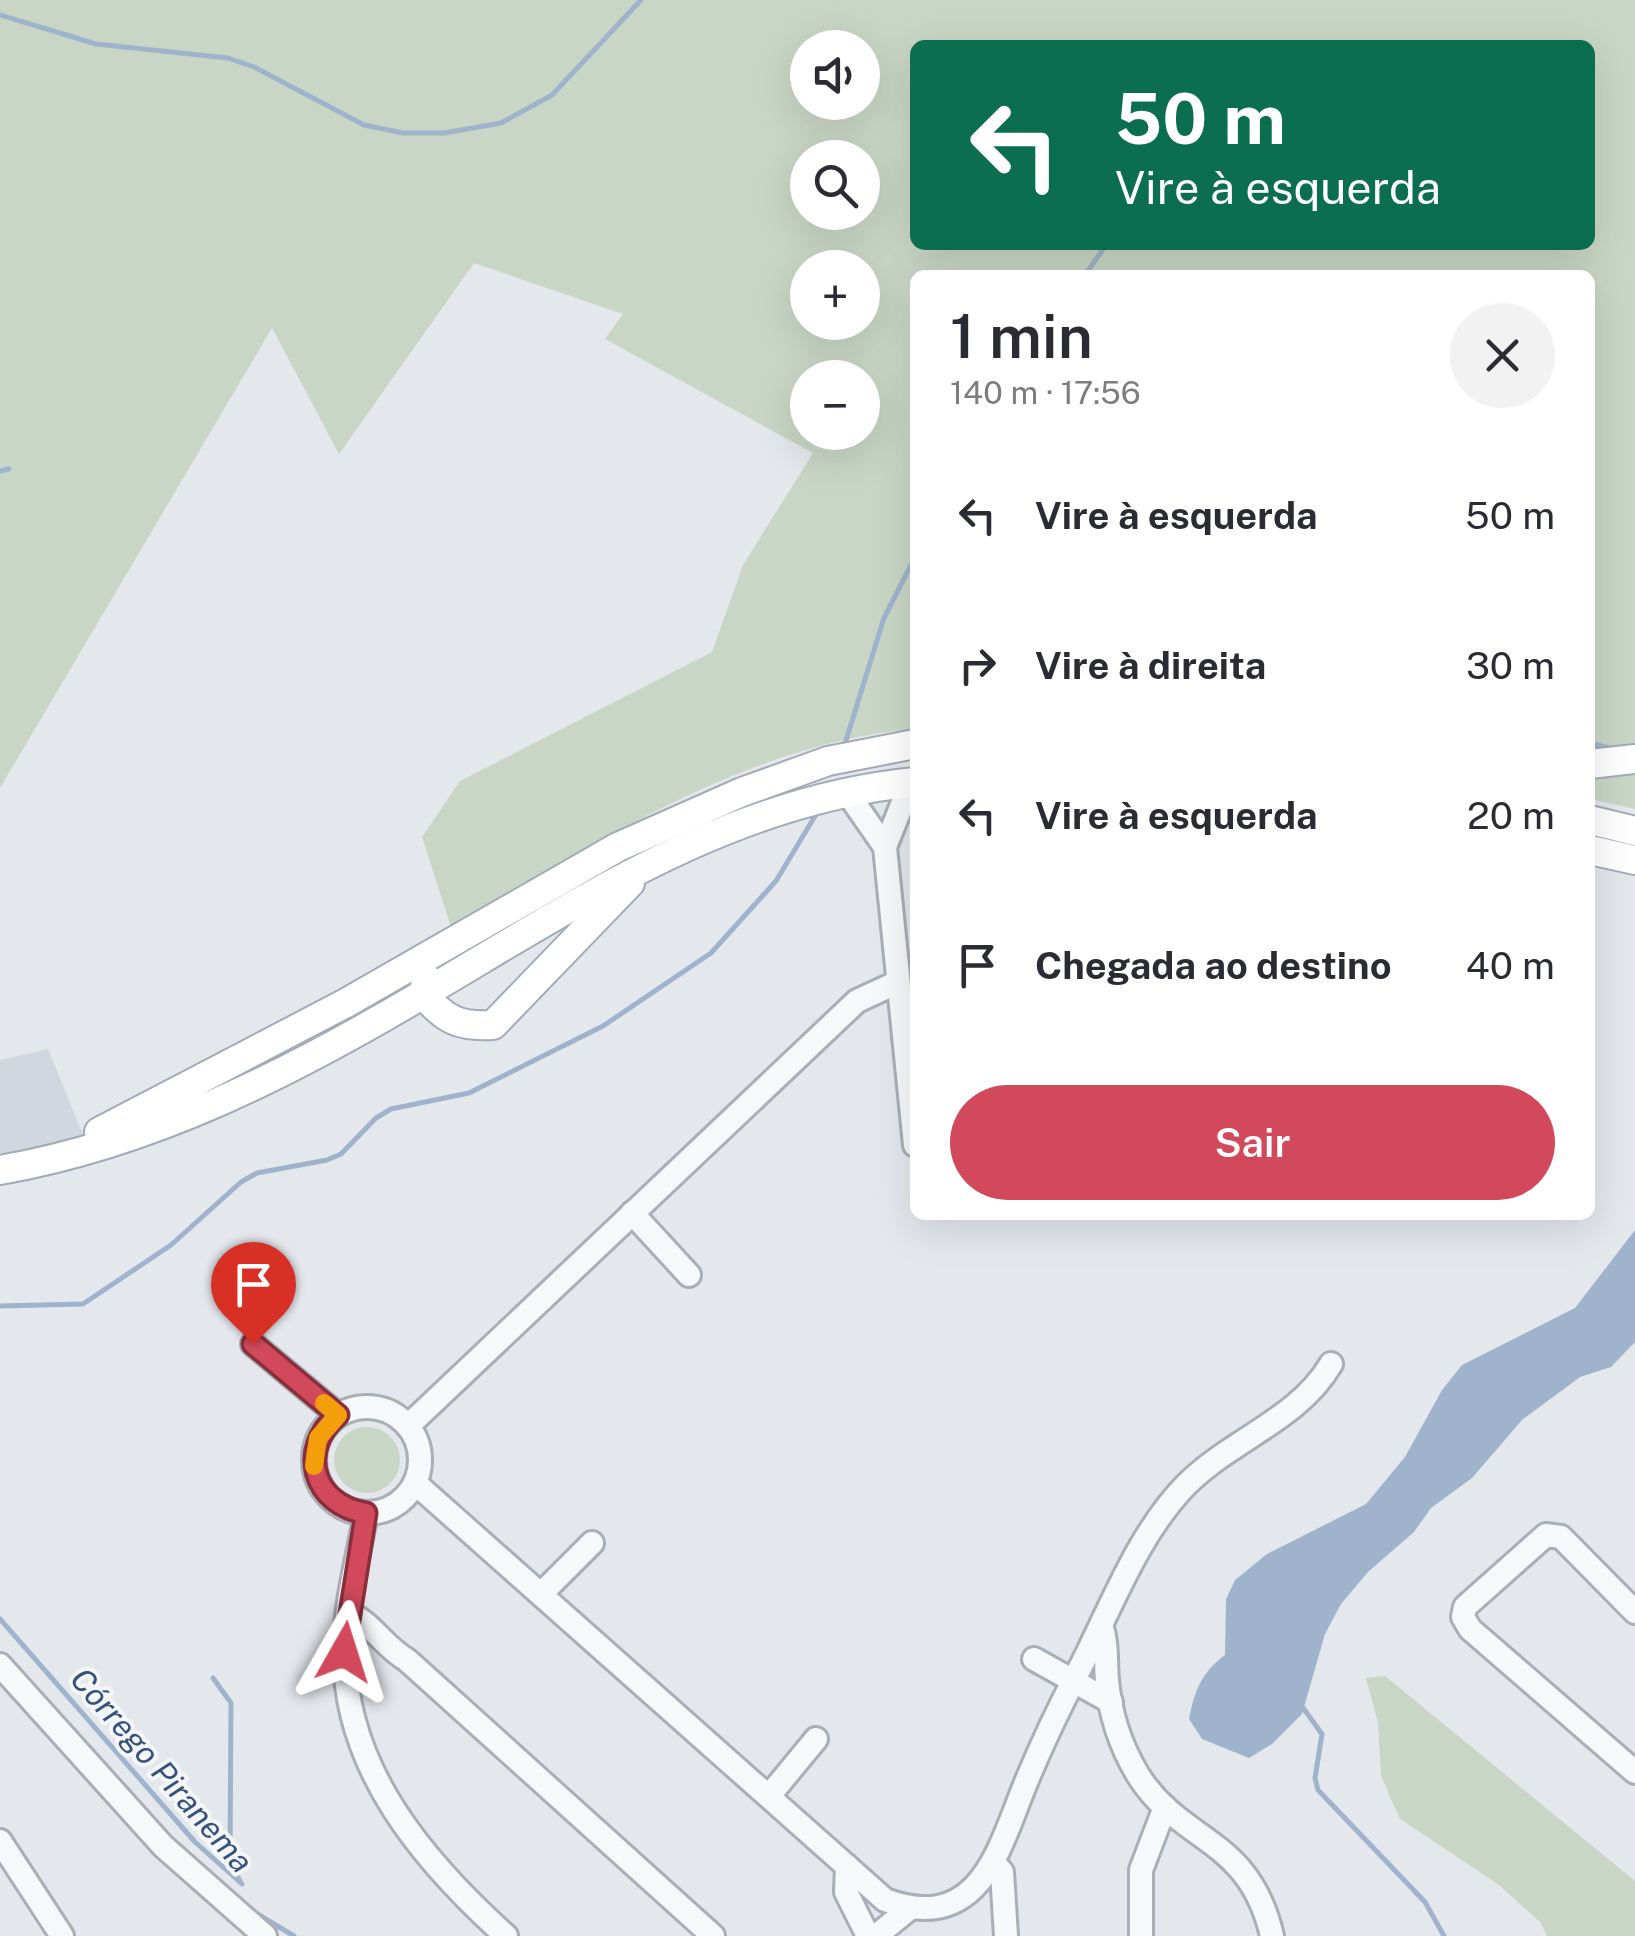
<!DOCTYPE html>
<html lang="pt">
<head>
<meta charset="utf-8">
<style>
  body { margin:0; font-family:"Public Sans",sans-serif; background:#f2f2f3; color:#2b2b33; height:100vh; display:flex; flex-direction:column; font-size:38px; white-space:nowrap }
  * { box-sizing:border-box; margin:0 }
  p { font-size:32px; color:#7c7c81 }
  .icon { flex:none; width:55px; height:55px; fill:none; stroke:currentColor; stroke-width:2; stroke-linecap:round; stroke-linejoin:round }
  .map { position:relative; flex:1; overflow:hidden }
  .details { position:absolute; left:910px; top:270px; width:685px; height:950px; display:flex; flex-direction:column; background:#fff; border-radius:15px; box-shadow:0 10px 40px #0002 }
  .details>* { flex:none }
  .hud { position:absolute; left:910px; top:40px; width:685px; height:210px; border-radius:15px; box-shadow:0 10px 40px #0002; background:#0b6e4f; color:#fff; overflow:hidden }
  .fabs { position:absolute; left:790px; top:30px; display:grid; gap:20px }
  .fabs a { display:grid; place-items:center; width:90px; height:90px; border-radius:50%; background:#fff; box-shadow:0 10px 40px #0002; font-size:50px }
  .pin { position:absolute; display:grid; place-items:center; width:85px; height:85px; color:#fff; margin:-102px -42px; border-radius:50% 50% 50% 0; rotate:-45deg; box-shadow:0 0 10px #0007 }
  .pin .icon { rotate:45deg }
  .me { position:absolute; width:110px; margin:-55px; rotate:6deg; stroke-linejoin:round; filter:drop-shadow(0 0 8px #0008) }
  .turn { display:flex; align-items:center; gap:35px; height:210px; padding:0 40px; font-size:45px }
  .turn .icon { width:130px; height:130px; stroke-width:2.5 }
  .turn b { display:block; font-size:70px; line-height:85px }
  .round { display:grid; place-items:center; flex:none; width:105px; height:105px; border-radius:52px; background:#f2f2f3 }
  .head { display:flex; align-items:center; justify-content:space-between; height:170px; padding:0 40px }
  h1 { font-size:60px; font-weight:600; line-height:75px }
  .primary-button { display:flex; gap:20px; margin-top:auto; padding:20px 40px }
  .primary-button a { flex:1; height:115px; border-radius:60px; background:#d1495b; color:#fff; font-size:40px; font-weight:600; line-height:115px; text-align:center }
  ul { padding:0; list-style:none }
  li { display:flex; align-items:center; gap:30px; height:150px; padding:0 40px }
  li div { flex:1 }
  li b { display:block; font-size:38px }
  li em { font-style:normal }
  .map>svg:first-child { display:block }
  .built { fill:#d2d6de }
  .green { fill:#c9d6c5; fill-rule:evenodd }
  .water { fill:#9fb4cc }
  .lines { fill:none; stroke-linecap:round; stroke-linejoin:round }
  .stream { stroke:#9fb4cc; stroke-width:5 }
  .minor-casing { stroke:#a9aeb7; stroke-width:28 }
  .major-casing { stroke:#a3abb8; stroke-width:32 }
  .minor { stroke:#f7f8fa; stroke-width:22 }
  .major { stroke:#fff; stroke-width:28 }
  .route-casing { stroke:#882f3b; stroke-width:25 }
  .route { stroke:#d1495b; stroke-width:18 }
  .slow { stroke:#f59e0b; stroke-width:18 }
  .labels { text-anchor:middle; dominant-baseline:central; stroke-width:8; stroke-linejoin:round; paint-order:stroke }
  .water-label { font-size:32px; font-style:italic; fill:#34527a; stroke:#f4f6f9 }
</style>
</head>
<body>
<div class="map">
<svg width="1635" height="1936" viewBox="0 0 1635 1936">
  <rect width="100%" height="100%" fill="#e4e7ec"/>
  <polygon class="built" points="48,1049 83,1135 43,1152 0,1159 0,1060"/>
  <g class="green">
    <path d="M 0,0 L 1635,0 L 1635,809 L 1590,799 L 1590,275 L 915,275 L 915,729 C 756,741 583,845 453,933 L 422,837 L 460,781 L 712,652 L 743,565 L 813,453 L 605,339 L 623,314 L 474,263 L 339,454 L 272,328 L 0,788 ZM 915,45 L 1590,45 L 1590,245 L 915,245 ZM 808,48 L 862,48 L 862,102 L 808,102 ZM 808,158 L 862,158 L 862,212 L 808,212 ZM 808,268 L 862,268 L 862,322 L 808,322 ZM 808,378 L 862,378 L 862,432 L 808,432 Z"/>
    <circle cx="367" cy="1460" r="33"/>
    <polygon points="1385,1676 1635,1881 1635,1936 1547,1936 1541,1923 1499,1885 1400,1819 1381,1776 1378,1723 1366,1678"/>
  </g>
  <path class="water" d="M 1635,1230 L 1635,1342 L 1611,1367 L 1580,1377 L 1522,1420 L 1472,1478 L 1431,1508 L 1414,1532 L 1368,1572 L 1341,1604 L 1325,1634 L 1302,1714 L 1272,1744 L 1249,1758 L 1202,1739 L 1189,1719 C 1195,1690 1201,1673 1225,1655 L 1226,1599 L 1235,1580 L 1267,1554 L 1366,1504 L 1405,1457 L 1442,1390 L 1462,1365 L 1575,1308 Z"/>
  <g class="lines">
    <g class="stream">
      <polyline points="0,15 96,44 228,58 254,67 364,125 403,133 444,133 501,123 552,95 641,0"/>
      <polyline points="1085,275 1106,245"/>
      <polyline points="0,471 9,469"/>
      <polyline points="1590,743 1616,750"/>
      <polyline points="843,750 884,618 915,557"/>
      <polyline points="0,1306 83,1304 171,1245 241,1182 257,1173 327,1160 341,1154 376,1118 391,1109 469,1093 603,1026 711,953 776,881 818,811"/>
      <polyline points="0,1619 195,1842 242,1884"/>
      <polyline points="213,1678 231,1703 230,1860 240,1881"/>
      <polyline points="1301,1705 1322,1734 1315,1778 1318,1790 1425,1902 1444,1936"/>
      <polyline points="254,1912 294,1936"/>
    </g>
    <g class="minor-casing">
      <g id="minor">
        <polyline points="846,791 885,847 915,1145"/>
        <polyline points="885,847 911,782"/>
        <polyline points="632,1213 689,1275"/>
        <polyline points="253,1344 338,1415"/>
        <circle cx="367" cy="1460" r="53"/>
        <polyline points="408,1426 857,1001 896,983"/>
        <path d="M 415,1483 L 885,1900 C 982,1936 1000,1844 1027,1780 C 1042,1744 1058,1710 1076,1676 C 1109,1613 1136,1536 1186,1485 C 1232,1439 1298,1420 1331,1364"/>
        <path d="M 366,1513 C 358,1558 345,1604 345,1650 C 343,1768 424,1862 506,1936"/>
        <polyline points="542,1593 592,1543"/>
        <path d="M 348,1612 C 374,1625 383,1646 407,1660 L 713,1936"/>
        <polyline points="1635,1612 1561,1537 1546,1535 1465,1607 1463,1617 1470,1629 1635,1772"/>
        <path d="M 1102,1628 C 1108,1646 1105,1661 1107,1680 C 1110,1713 1121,1747 1138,1775 C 1181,1844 1249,1836 1272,1936"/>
        <polyline points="1034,1659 1111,1702"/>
        <polyline points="0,1665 163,1846 265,1936"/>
        <polyline points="769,1796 816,1739"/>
        <polyline points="0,1841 62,1936"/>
        <polyline points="995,1864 1002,1872 1006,1936"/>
        <polyline points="847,1866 846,1892 868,1936"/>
        <polyline points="876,1936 909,1909"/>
        <polyline points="1141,1936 1141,1870 1165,1807"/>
      </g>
    </g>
    <g class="major-casing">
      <g id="major">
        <polyline points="1590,764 1635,759"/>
        <polyline points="1590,820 1635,831"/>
        <polyline points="1590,850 1635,860"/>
        <path d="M 427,979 L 423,994 C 445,1020 459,1027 493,1025 L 630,883"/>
        <polyline points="99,1132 346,1003 618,847 742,792 828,761 915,744"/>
        <path d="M 0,1170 C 154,1143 292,1072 425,993 C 581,901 730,800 915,782"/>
      </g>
    </g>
    <use href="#minor" class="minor"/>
    <use href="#major" class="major"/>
  </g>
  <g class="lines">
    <g class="route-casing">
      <path id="route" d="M 253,1344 L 338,1415 C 297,1450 313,1505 366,1513 L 344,1652"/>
    </g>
    <use href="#route" class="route"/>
    <polyline class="slow" points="314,1466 318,1438 338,1415 324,1403"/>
  </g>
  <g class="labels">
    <g class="water-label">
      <text transform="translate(162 1770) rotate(49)">Córrego Piranema</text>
    </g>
  </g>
</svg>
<div class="fabs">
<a><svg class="icon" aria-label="sound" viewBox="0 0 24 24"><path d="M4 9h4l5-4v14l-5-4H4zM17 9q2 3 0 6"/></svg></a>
<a><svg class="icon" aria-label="search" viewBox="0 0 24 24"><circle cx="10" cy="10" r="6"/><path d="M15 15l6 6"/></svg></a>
<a>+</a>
<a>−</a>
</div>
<div class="pin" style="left:253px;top:1344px;background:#d93025"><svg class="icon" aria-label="arrive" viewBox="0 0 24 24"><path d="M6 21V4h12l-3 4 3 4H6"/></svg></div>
<svg class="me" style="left:344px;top:1652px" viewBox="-20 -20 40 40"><path d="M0-17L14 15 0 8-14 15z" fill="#d1495b" stroke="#fff" stroke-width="4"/></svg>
<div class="hud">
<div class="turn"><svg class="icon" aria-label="left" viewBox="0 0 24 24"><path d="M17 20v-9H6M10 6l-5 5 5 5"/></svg><div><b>50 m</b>Vire à esquerda</div></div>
</div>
<section class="details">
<div class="head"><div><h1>1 min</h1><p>140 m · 17:56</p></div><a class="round"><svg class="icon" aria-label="close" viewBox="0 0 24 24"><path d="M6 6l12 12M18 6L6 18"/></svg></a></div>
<ul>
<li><svg class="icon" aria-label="left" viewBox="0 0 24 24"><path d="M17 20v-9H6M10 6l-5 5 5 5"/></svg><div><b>Vire à esquerda</b></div><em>50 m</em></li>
<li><svg class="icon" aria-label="right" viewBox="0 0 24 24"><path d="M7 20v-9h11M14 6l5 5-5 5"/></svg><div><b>Vire à direita</b></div><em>30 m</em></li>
<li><svg class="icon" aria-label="left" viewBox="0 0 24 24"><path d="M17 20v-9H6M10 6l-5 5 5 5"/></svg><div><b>Vire à esquerda</b></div><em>20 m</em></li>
<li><svg class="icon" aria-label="arrive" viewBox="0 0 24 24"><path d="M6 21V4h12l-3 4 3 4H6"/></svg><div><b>Chegada ao destino</b></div><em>40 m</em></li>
</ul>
<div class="primary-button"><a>Sair</a></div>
</section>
</div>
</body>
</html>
